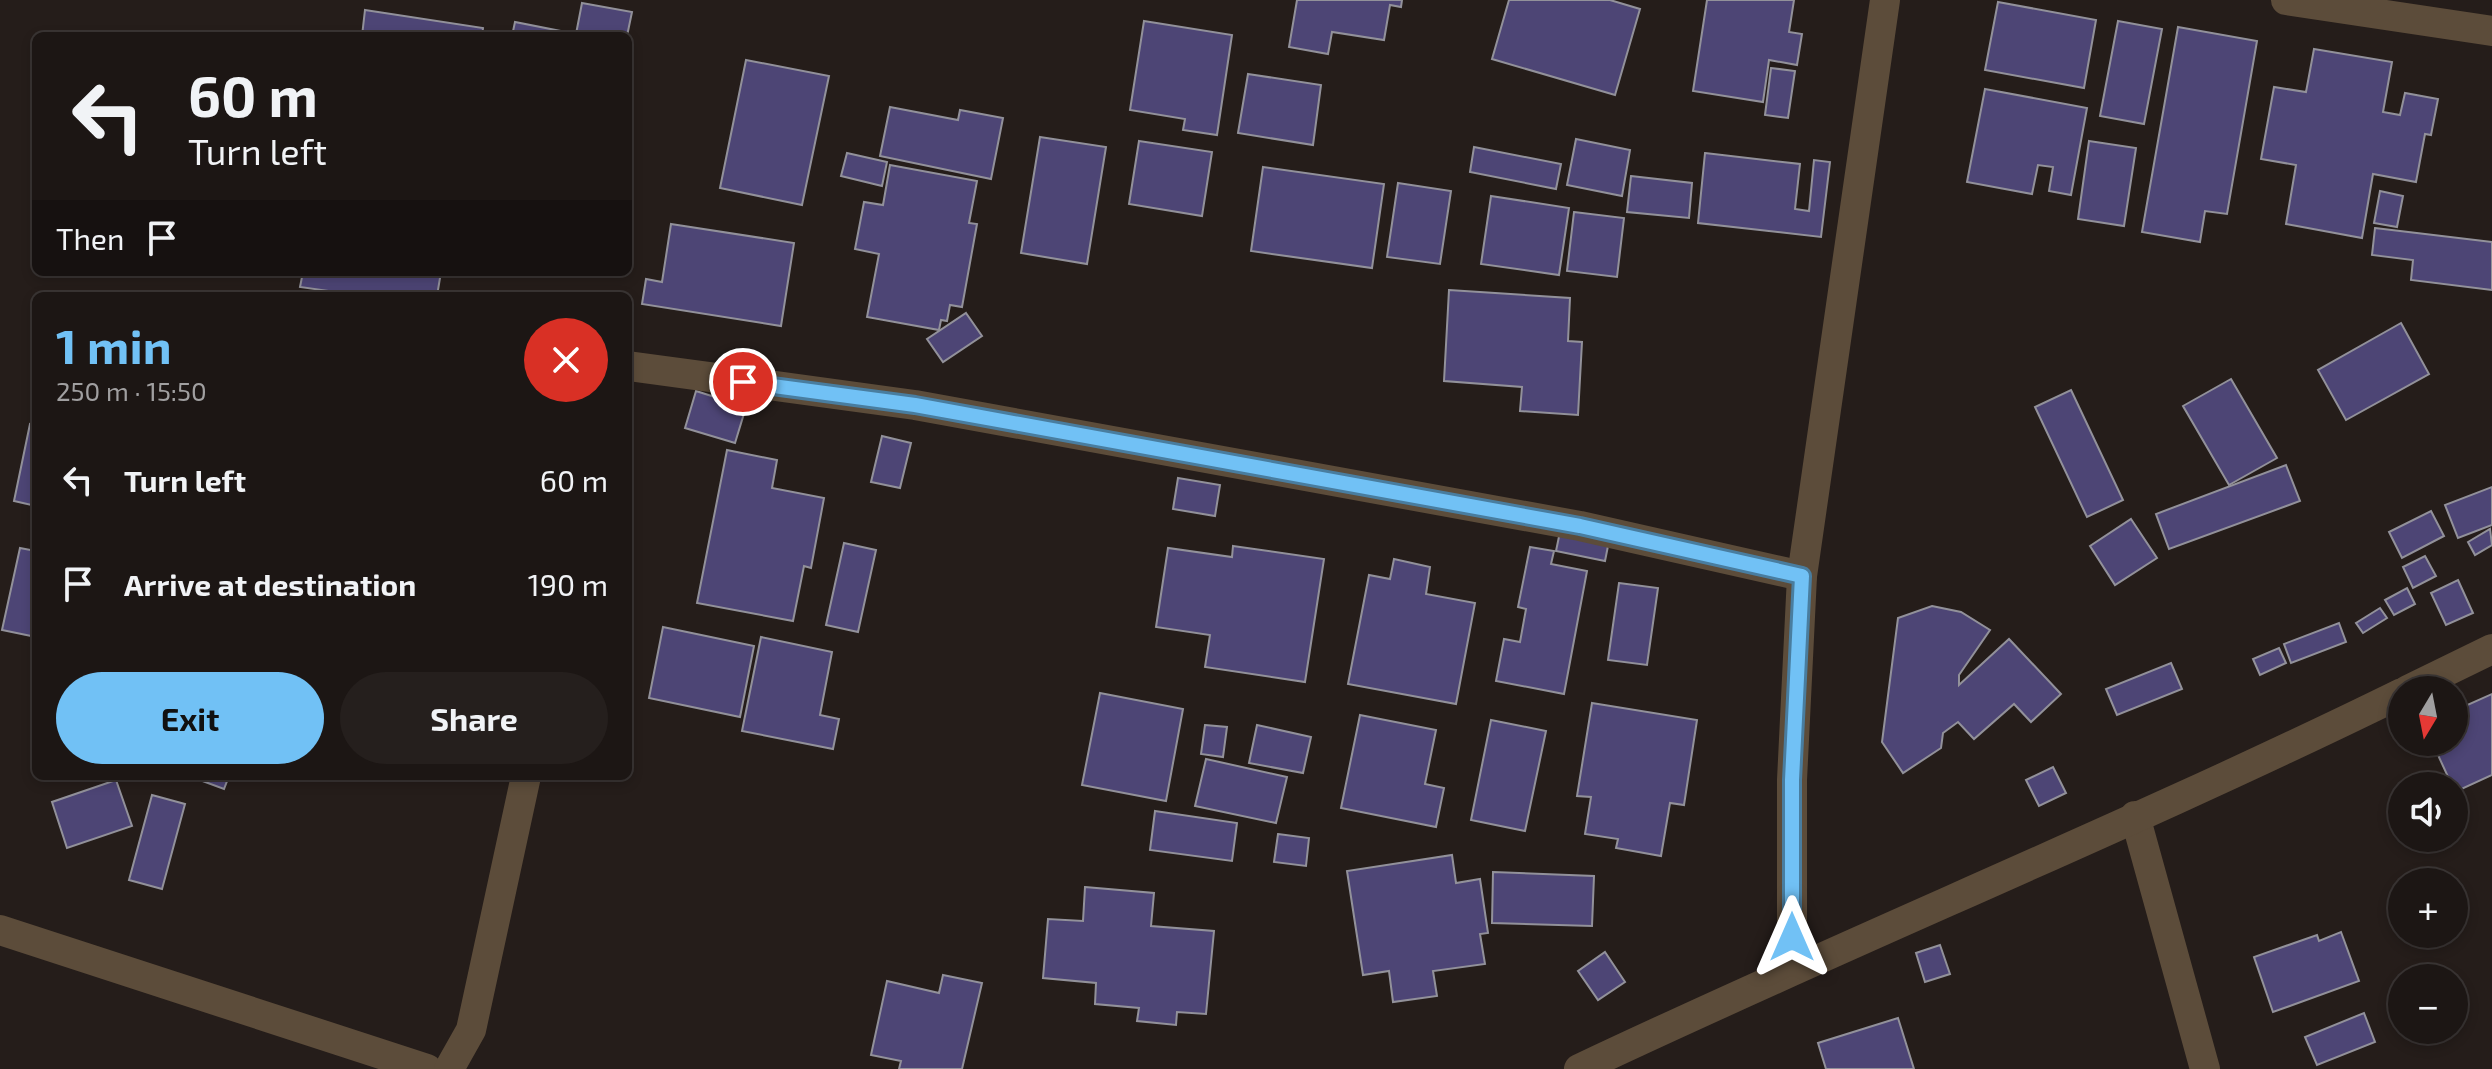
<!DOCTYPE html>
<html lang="en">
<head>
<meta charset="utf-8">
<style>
  body { margin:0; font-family:"Exo 2",sans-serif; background:#251f1d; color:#f1f3f6; height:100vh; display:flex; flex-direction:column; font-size:30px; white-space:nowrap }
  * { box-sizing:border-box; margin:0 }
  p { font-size:26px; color:#a09fa0 }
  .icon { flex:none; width:44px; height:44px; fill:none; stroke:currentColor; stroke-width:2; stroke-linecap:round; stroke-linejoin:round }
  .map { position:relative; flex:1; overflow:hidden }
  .panel { position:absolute; left:32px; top:292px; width:600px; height:488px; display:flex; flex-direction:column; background:#1c1614; border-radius:12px; box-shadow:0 4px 12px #0003,0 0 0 2px #3a3534 }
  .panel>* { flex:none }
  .hud { position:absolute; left:32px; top:32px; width:600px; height:244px; border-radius:12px; box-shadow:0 4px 12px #0003,0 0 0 2px #3a3534; background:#1c1614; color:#f1f3f6; overflow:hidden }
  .needle { width:52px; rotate:190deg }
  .buttons { position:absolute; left:2388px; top:676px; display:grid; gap:16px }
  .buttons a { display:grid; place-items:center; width:80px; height:80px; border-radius:50%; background:#1c1614; box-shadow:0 4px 12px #0003,0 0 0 2px #3a3534; font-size:40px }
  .pin { position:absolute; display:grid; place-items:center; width:68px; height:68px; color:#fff; margin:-34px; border:4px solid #fff; border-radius:50%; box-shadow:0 2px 8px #0007 }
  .me { position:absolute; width:88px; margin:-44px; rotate:0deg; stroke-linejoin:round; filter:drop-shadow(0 0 6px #0008) }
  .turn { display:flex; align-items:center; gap:28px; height:168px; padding:0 24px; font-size:36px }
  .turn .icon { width:104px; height:104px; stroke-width:2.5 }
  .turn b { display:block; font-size:56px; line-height:68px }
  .then { display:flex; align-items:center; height:76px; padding:0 24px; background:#0003; gap:16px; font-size:30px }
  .round { display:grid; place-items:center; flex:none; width:84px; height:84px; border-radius:42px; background:#251f1d }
  .overview { display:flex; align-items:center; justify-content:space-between; height:136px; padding:0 24px }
  h1 { font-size:48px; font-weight:700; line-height:60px; color:#71c1f5 }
  .button { display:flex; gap:16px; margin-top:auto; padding:16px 24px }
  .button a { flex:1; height:92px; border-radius:48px; background:#71c1f5; color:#111; font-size:32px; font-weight:700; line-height:92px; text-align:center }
  .button a+a { background:#251f1d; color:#f1f3f6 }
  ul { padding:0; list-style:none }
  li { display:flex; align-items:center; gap:24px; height:104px; padding:0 24px }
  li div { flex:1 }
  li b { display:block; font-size:30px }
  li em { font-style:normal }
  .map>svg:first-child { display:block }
  .building { fill:#4d4575; stroke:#92919a; stroke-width:2 }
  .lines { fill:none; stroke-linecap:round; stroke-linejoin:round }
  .street { stroke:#5c4c3a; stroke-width:30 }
  .route-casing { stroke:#497d9f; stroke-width:20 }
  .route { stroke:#71c1f5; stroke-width:14 }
</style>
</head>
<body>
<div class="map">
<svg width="2492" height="1069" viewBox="0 0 2492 1069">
  <rect width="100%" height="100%" fill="#251d1a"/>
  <g class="building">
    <polygon points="1297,0 1402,0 1401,7 1390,5 1384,40 1332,32 1328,54 1289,47"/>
    <polygon points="1509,0 1610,0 1640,9 1615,95 1492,59"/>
    <polygon points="1707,0 1794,0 1789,32 1802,34 1797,65 1769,60 1763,102 1693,91"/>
    <polygon points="1998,2 2096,20 2084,88 1985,70"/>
    <polygon points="582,3 632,12 627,36 512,36 515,22 576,34"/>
    <polygon points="365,10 483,28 482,36 362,36"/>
    <polygon points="1144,21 1232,35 1217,135 1183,130 1185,119 1130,110"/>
    <polygon points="2118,21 2162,29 2144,124 2100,116"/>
    <polygon points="2178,27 2257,41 2227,214 2205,211 2200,242 2142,232"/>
    <polygon points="2314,49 2392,62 2383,112 2400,115 2405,93 2438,99 2431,135 2425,134 2416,182 2373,174 2362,238 2286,224 2296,165 2261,159 2274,87 2306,92"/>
    <polygon points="746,60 829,76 802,205 720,188"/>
    <polygon points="1771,68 1795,71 1788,118 1765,115"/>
    <polygon points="1248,74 1321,85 1313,145 1238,133"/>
    <polygon points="1985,89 2087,108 2071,195 2049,191 2053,167 2038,165 2032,194 1967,182"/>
    <polygon points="890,107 958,120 960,110 1003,118 991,179 880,156"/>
    <polygon points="1040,137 1106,147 1087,264 1021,253"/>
    <polygon points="1576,139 1630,150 1622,196 1567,185"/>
    <polygon points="1139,141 1212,152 1202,216 1129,204"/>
    <polygon points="2089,141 2136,148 2124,226 2078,219"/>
    <polygon points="1474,147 1561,164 1556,189 1470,172"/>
    <polygon points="847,153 887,162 882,186 841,176"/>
    <polygon points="1705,153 1800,164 1795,209 1809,211 1814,160 1830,162 1821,237 1698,223"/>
    <polygon points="890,165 977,181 969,223 977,224 962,307 950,305 947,321 941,320 939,330 867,317 879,254 855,249 864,202 883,205"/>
    <polygon points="1263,167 1384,184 1372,268 1251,251"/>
    <polygon points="1631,176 1692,183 1689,218 1627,212"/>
    <polygon points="1398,183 1451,191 1440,264 1387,257"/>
    <polygon points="2380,191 2403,196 2397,227 2374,223"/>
    <polygon points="1491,196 1569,208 1559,275 1481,264"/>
    <polygon points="1574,212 1624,218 1617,277 1567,271"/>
    <polygon points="671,224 794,243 781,326 642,304 646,279 662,282"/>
    <polygon points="2375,228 2492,242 2492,290 2411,280 2413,260 2372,255"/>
    <polygon points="303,272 441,272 437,296 364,296 300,287"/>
    <polygon points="1449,290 1570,298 1568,341 1582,342 1578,415 1520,411 1522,387 1444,381"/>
    <polygon points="966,313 982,336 943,362 927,339"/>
    <polygon points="2401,323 2429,374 2346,420 2318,370"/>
    <polygon points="2231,379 2277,458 2229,485 2183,406"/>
    <polygon points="2071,390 2123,500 2087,517 2035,407"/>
    <polygon points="696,391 746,407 735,443 685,428"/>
    <polygon points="30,424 36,425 36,506 14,501"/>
    <polygon points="882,436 911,443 900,488 871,482"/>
    <polygon points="727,450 777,460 772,488 824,498 811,568 804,566 793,621 697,603"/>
    <polygon points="2286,465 2300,501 2169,549 2156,514"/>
    <polygon points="1178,478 1220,485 1215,516 1173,509"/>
    <polygon points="2492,487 2492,525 2458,538 2445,505"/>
    <polygon points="2431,511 2444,536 2402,558 2389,532"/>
    <polygon points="2131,519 2157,558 2115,585 2090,546"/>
    <polygon points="1561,527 1610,536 1605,561 1556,551"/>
    <polygon points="2490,529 2492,545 2475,555 2468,542"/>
    <polygon points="844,543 876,550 858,632 826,625"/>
    <polygon points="1233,546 1324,559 1305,682 1205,667 1210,635 1156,627 1168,548 1232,557"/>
    <polygon points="1530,547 1554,551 1551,564 1587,571 1564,694 1496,681 1504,639 1520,642 1526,609 1518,607"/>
    <polygon points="20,548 36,551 36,637 2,630"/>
    <polygon points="2425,556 2436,576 2413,588 2403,567"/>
    <polygon points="1394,559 1430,567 1426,594 1475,603 1456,704 1348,684 1369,575 1390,579"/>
    <polygon points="2458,580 2473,613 2446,625 2431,593"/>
    <polygon points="1619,583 1658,588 1647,665 1608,660"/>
    <polygon points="2407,588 2415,604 2394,615 2385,600"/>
    <polygon points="1932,606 1961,612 1990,630 1959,675 1959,685 2009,639 2061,694 2031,722 2014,704 1974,739 1958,722 1943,733 1941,748 1903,773 1882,742 1898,618"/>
    <polygon points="2380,608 2387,618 2363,633 2356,623"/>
    <polygon points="2339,623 2346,642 2291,663 2284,644"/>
    <polygon points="663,627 754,646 740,717 649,698"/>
    <polygon points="761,637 832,652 820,715 839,719 833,749 742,731"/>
    <polygon points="2279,648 2286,663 2260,675 2253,659"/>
    <polygon points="2171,663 2182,689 2117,715 2106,689"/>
    <polygon points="1100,693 1183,709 1166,801 1082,785"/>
    <polygon points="2492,694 2492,775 2455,792 2432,742 2454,742 2454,711"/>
    <polygon points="1592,703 1697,720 1684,805 1670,803 1661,856 1616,848 1618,839 1585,834 1591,797 1577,796"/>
    <polygon points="1360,715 1436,730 1425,784 1444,788 1436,827 1341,808"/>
    <polygon points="1491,720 1546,731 1525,831 1471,820"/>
    <polygon points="1205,725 1227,727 1223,757 1201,754"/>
    <polygon points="1257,725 1311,737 1303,773 1249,763"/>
    <polygon points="1206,759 1287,777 1276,823 1195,806"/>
    <polygon points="2053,767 2066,793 2039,806 2026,780"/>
    <polygon points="189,776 229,776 224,789"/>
    <polygon points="116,780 132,826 67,848 52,802"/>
    <polygon points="152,795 185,804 162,889 129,880"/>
    <polygon points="1155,811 1237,823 1232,861 1150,850"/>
    <polygon points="1278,834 1309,838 1306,866 1274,862"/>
    <polygon points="1452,855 1456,883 1480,879 1488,933 1480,934 1485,964 1433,971 1437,996 1393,1002 1389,971 1363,975 1347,871"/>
    <polygon points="1493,872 1594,876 1592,926 1492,923"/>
    <polygon points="1085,887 1154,893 1151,926 1214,931 1206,1014 1177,1012 1176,1025 1137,1021 1139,1008 1095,1004 1096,983 1043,978 1048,919 1083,921"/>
    <polygon points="2341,932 2359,981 2273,1012 2254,957 2317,935 2319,941"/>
    <polygon points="1940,945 1950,974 1925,982 1916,953"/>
    <polygon points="1605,952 1625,982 1598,1000 1578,971"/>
    <polygon points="943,975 982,983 962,1069 899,1069 901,1061 871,1055 887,981 939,993"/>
    <polygon points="2364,1013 2375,1042 2317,1065 2305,1037"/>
    <polygon points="1898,1018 1914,1069 1826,1069 1818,1043"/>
  </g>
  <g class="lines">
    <g class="street">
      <polyline points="2286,0 2492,31"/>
      <polyline points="628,366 915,405 1580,526 1802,576"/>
      <polyline points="2408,690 2492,649"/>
      <polyline points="2135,816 2205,1069"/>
      <polyline points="0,930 427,1069"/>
      <polyline points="1792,968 1792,780 1802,576 1885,0"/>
      <polyline points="449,1069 471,1030 526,776"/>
      <path d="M 1579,1069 C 1851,940 2131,826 2402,693"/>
    </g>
  </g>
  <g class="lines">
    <g class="route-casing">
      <polyline id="route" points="743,382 915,405 1580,526 1802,576 1792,780 1792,937"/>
    </g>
    <use href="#route" class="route"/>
  </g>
</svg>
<div class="buttons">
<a><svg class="needle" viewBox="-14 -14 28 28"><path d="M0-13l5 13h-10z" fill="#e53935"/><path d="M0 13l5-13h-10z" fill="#a09fa0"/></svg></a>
<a><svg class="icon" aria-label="sound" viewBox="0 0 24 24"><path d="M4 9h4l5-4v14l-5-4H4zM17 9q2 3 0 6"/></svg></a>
<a>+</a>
<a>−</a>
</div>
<div class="pin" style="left:743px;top:382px;background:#d93025"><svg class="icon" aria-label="arrive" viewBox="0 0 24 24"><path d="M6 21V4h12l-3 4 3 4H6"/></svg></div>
<svg class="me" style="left:1792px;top:937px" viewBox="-20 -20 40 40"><path d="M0-17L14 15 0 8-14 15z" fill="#71c1f5" stroke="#fff" stroke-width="4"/></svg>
<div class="hud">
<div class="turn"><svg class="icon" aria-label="left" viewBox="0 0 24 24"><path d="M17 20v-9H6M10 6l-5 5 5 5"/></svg><div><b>60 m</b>Turn left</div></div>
<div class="then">Then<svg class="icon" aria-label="arrive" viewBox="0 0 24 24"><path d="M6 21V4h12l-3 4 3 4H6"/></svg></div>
</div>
<section class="panel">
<div class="overview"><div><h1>1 min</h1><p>250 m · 15:50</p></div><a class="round" style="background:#d93025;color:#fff"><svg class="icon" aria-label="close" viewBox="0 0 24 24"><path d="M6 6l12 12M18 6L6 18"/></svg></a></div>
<ul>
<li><svg class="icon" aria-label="left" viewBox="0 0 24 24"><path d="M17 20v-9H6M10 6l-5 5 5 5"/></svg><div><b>Turn left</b></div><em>60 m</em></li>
<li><svg class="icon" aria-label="arrive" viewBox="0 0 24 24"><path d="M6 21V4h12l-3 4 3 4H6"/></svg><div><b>Arrive at destination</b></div><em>190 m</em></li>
</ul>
<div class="button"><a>Exit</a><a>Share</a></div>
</section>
</div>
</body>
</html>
